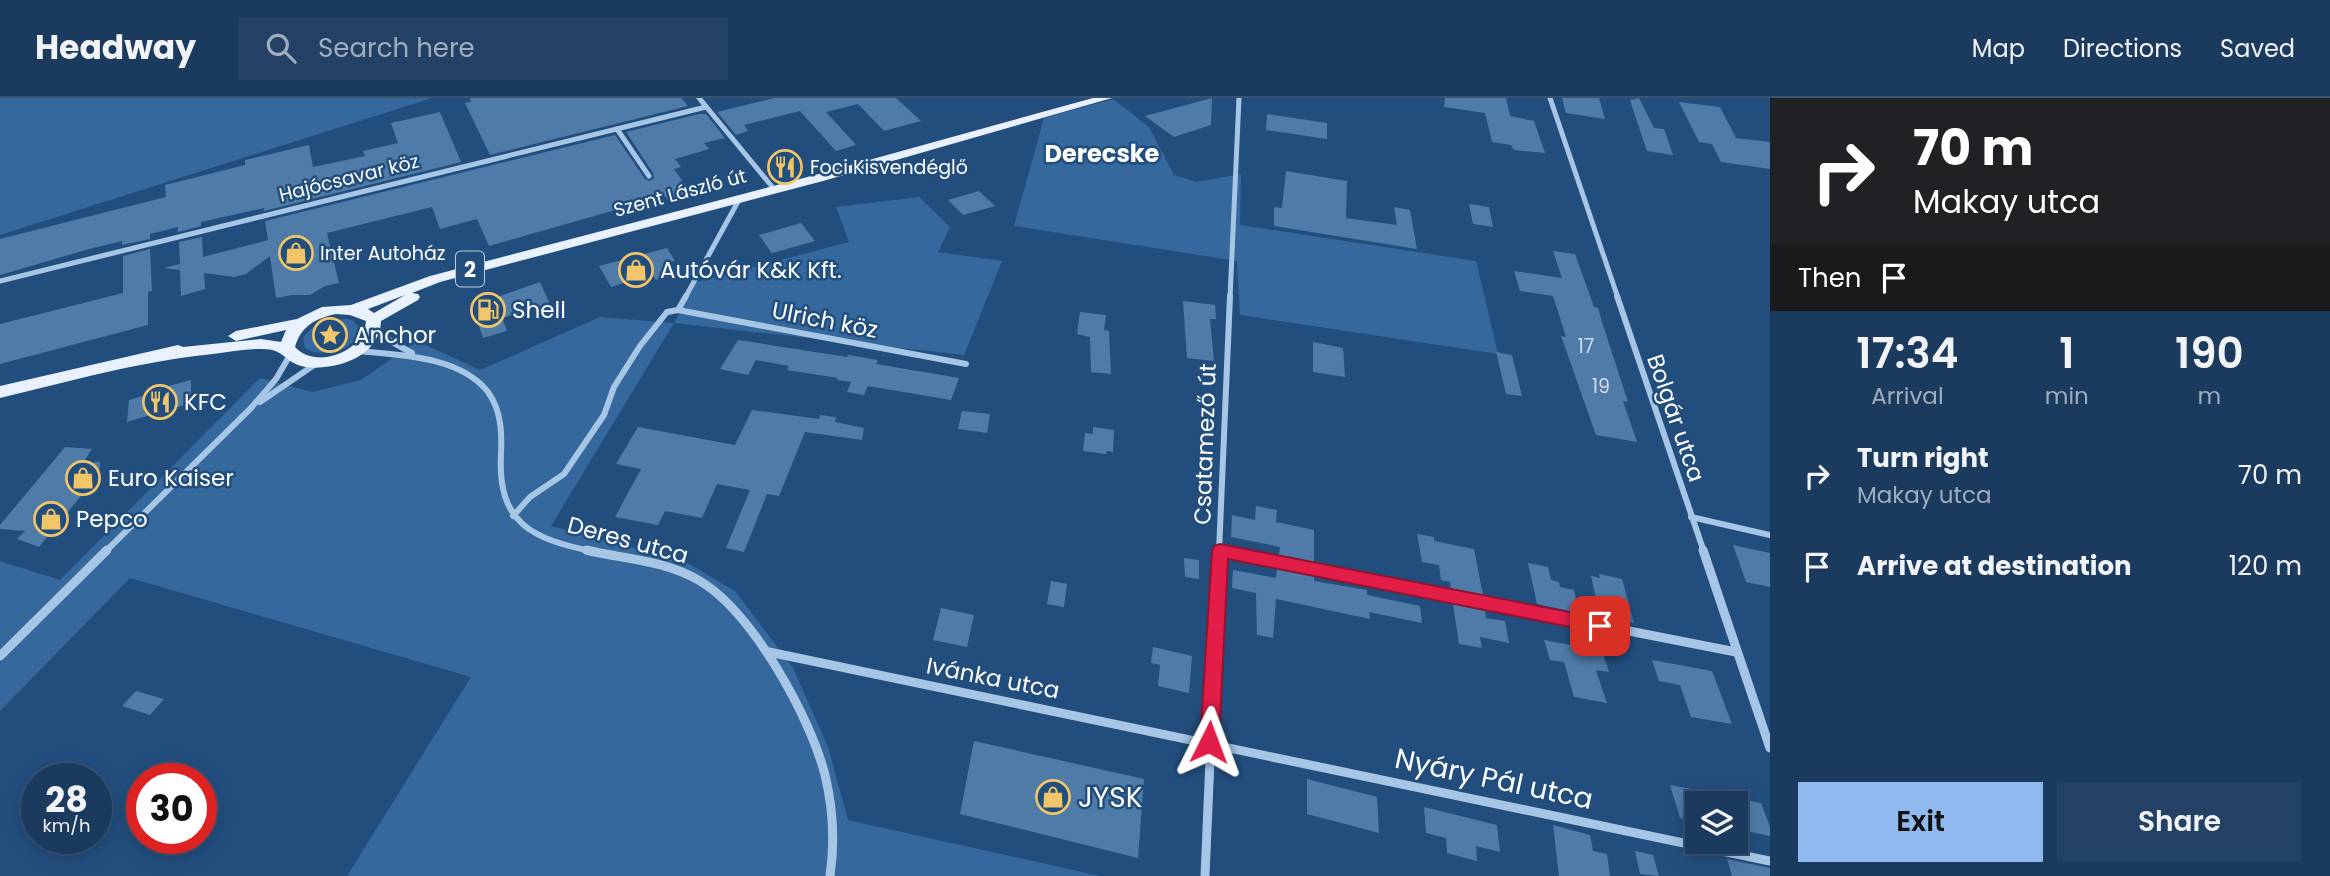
<!DOCTYPE html>
<html lang="en">
<head>
<meta charset="utf-8">
<style>
  body { margin:0; font-family:Poppins,sans-serif; background:#234164; color:#f1f3f6; height:100vh; display:flex; flex-direction:column; font-size:26px; white-space:nowrap }
  * { box-sizing:border-box; margin:0 }
  p { font-size:23px; color:#9fadbc }
  .icon { flex:none; width:38px; height:38px; fill:none; stroke:currentColor; stroke-width:2; stroke-linecap:round; stroke-linejoin:round }
  .map { position:relative; flex:1; overflow:hidden }
  .sheet { display:flex; flex-direction:column; background:#1a3a5e; width:560px }
  .sheet>* { flex:none }
  .hud { background:#202124; color:#fff; overflow:hidden }
  .controls { position:absolute; left:1685px; top:693px; display:grid; gap:14px }
  .controls a { display:grid; place-items:center; width:63px; height:63px; border-radius:0px; background:#1a3a5e; box-shadow:0 4px 18px #0003,0 0 0 2px #385473; font-size:35px }
  .speed { position:absolute; left:21px; top:665px; display:flex; gap:14px; font-size:35px; font-weight:700; text-align:center }
  .speed>* { display:grid; place-content:center; width:91px; height:91px; border-radius:50%; background:#1a3a5e; box-shadow:0 4px 18px #0003,0 0 0 2px #385473; line-height:1 }
  .speed small { font-size:18px; font-weight:400 }
  .speed .limit { border:10px solid #d22; background:#fff; color:#111 }
  .pin { position:absolute; display:grid; place-items:center; width:60px; height:60px; color:#fff; margin:-30px; border-radius:14px; box-shadow:0 4px 10px #0006 }
  .me { position:absolute; width:77px; margin:-38px; rotate:3deg; stroke-linejoin:round; filter:drop-shadow(0 0 5px #0008) }
  .turn { display:flex; align-items:center; gap:24px; height:147px; padding:0 28px; font-size:32px }
  .turn .icon { width:91px; height:91px; stroke-width:2.5 }
  .turn b { display:block; font-size:49px; line-height:60px }
  .then { display:flex; align-items:center; height:66px; padding:0 28px; background:#0003; gap:14px; font-size:26px }
  .eta { display:flex; justify-content:space-evenly; align-items:center; height:119px; text-align:center }
  .eta b { font-size:42px; font-weight:600; line-height:49px }
  .action { display:flex; gap:14px; margin-top:auto; padding:14px 28px }
  .action a { flex:1; height:80px; border-radius:0px; background:#90b9f0; color:#111; font-size:28px; font-weight:600; line-height:80px; text-align:center }
  .action a+a { background:#234164; color:#f1f3f6 }
  ul { padding:0; list-style:none }
  li { display:flex; align-items:center; gap:21px; height:91px; padding:0 28px }
  li div { flex:1 }
  li b { display:block; font-size:26px }
  li em { font-style:normal }
  header { display:flex; align-items:center; gap:42px; box-sizing:border-box; height:98px; padding:0 35px; background:#1a3a5e; border-bottom:2px solid #385473 }
  header strong { font-size:33px }
  nav { display:flex; gap:38px; margin-inline-start:auto; font-size:24px }
  .search { width:490px; height:63px; background:#234164; display:flex; align-items:center; gap:18px; box-sizing:border-box; padding:0 24px; border-radius:0px; color:#9fadbc; font-size:26px }
  main { display:flex; flex:1; min-height:0 }
  .map>svg:first-child { display:block }
  .green { fill:#35689c }
  .building { fill:#4f7ba9 }
  .lines { fill:none; stroke-linecap:round; stroke-linejoin:round }
  .street-far2 { stroke:#a7c6e6; stroke-width:5 }
  .street-far1 { stroke:#a7c6e6; stroke-width:6 }
  .street { stroke:#a7c6e6; stroke-width:9 }
  .primary { fill:#e8f1fd; fill-rule:evenodd }
  .route { fill:#e11d48; stroke:#92132f; stroke-width:2 }
  .labels { text-anchor:middle; dominant-baseline:central; stroke-width:5; stroke-linejoin:round; paint-order:stroke }
  .far-poi-label { font-size:19px; fill:#fff; stroke:#224e7e; text-anchor:start }
  .far-street-label { font-size:19px; fill:#fff; stroke:#224e7e }
  .number-label { font-size:19px; fill:#d3deea }
  .shield { fill:#224e7e; stroke:#bdcad8; stroke-width:2 }
  .shield-label { font-size:21px; font-weight:bold; fill:#fff }
  .poi-label { font-size:23px; fill:#fff; stroke:#224e7e; text-anchor:start }
  .street-label { font-size:23px; fill:#fff; stroke:#224e7e }
  .far-district-label { font-size:24px; font-weight:bold; fill:#fff; stroke:#224e7e }
  .near-street-label { font-size:28px; fill:#fff; stroke:#224e7e }
  .near-poi-label { font-size:28px; fill:#fff; stroke:#224e7e; text-anchor:start }
</style>
</head>
<body>
<header>
<strong>Headway</strong>
<div class="search"><svg class="icon" aria-label="search" viewBox="0 0 24 24"><circle cx="10" cy="10" r="6"/><path d="M15 15l6 6"/></svg>Search here</div>
<nav><a>Map</a><a>Directions</a><a>Saved</a></nav>
</header>
<main>
<div class="map">
<svg width="1770" height="778" viewBox="0 0 1770 778">
  <rect width="100%" height="100%" fill="#224e7e"/>
  <g class="green">
    <polygon points="0,0 432,0 0,137"/>
    <polygon points="1113,1 1149,29 1174,77 1196,84 1241,76 1240,127 1476,163 1498,256 1240,217 1237,163 1014,128 1044,20"/>
    <polygon points="919,99 950,129 938,154 1002,163 964,257 674,225 551,428 684,463 735,493 793,570 828,649 848,722 1100,778 347,778 471,579 130,480 0,613 0,463 60,482 260,280 312,294 361,282 417,243 480,272 600,219 674,225 697,184 849,144 836,109"/>
    <path d="M 348,221 L 354,223 L 360,232 C 354,253 322,261 305,250 L 303,240 C 313,225 330,220 348,221 Z"/>
  </g>
  <g class="building">
    <polygon points="470,0 681,0 688,8 490,57 465,5 471,4"/>
    <polygon points="774,0 896,0 921,23 884,33 858,6 826,14 856,47 836,53 800,13 744,27 748,33 736,37 717,14"/>
    <polygon points="1212,0 1211,27 1174,39 1145,18"/>
    <polygon points="1445,0 1506,0 1510,18 1534,23 1545,55 1514,52 1511,47 1492,44 1485,15 1444,9"/>
    <polygon points="1562,0 1599,0 1605,21 1566,15"/>
    <polygon points="1639,0 1654,30 1664,31 1673,57 1647,53 1630,2"/>
    <polygon points="1679,4 1720,9 1736,40 1770,44 1770,71 1721,64 1712,46 1699,44"/>
    <polygon points="440,14 461,64 264,113 264,110 201,124 201,128 178,134 178,129 150,136 150,141 122,147 122,143 89,151 0,177 0,141 166,99 165,87 245,67 245,62 309,47 313,69 365,58 363,53 398,45 391,25"/>
    <polygon points="699,16 706,16 725,40 704,45 709,51 675,61 681,69 674,71 692,96 668,102 665,98 489,148 477,121 440,131 432,109 327,135 339,185 325,188 310,197 292,197 276,200 270,158 246,176 234,179 204,175 205,191 181,198 180,172 164,170 180,166 179,144 202,139 203,159 268,142 265,123 615,37 645,81 650,83 654,80 653,75 626,34"/>
    <polygon points="1267,16 1327,25 1327,41 1266,32"/>
    <polygon points="1286,73 1347,83 1346,120 1397,127 1394,109 1410,112 1417,151 1274,128 1274,109 1282,110"/>
    <polygon points="979,93 995,108 963,117 948,102"/>
    <polygon points="1469,106 1489,109 1493,129 1473,126"/>
    <polygon points="801,125 815,143 772,155 759,137"/>
    <polygon points="667,150 675,163 666,165 673,177 656,182 652,176 611,189 599,168"/>
    <polygon points="150,151 152,193 148,194 148,227 0,266 0,226 123,195 123,158"/>
    <polygon points="1553,153 1575,156 1594,209 1598,210 1603,227 1628,304 1623,303 1637,344 1596,337 1561,238 1566,239 1553,198 1520,193 1514,173 1562,180"/>
    <polygon points="540,184 550,206 502,220 507,233 483,240 472,208"/>
    <polygon points="1183,203 1215,207 1216,221 1210,221 1214,263 1187,260"/>
    <polygon points="1080,214 1106,217 1104,232 1109,233 1111,276 1091,274 1090,239 1077,236"/>
    <polygon points="738,242 847,259 848,257 878,262 876,266 959,280 951,302 868,288 864,297 847,294 851,284 837,282 838,280 787,272 789,268 756,262 748,277 720,271"/>
    <polygon points="1313,244 1343,250 1345,279 1313,274"/>
    <polygon points="1496,254 1512,257 1522,298 1506,296"/>
    <polygon points="191,282 191,305 127,324 129,302 150,296 150,293"/>
    <polygon points="752,312 819,321 820,317 836,319 835,324 864,330 862,342 805,334 779,398 767,396 744,454 726,450 750,392 717,386 702,420 665,413 658,427 615,419 641,371 616,366 638,329 735,347"/>
    <polygon points="962,313 990,316 987,335 958,331"/>
    <polygon points="1093,329 1114,332 1113,354 1107,353 1106,356 1083,353 1085,335 1093,336"/>
    <polygon points="65,349 92,351 83,365 100,364 99,376 39,449 17,441 25,433 0,431 0,427"/>
    <polygon points="1256,408 1277,412 1276,424 1314,432 1314,464 1279,457 1280,449 1231,439 1232,417 1255,422"/>
    <polygon points="1417,436 1434,439 1434,443 1474,451 1483,497 1451,491 1450,484 1441,482 1439,467 1422,464"/>
    <polygon points="1733,447 1770,455 1770,489 1746,484"/>
    <polygon points="1184,460 1199,462 1199,481 1185,479"/>
    <polygon points="1528,465 1548,469 1551,482 1559,484 1560,489 1574,492 1579,515 1537,506"/>
    <polygon points="1277,471 1314,478 1314,483 1367,492 1367,497 1420,508 1422,525 1369,514 1370,521 1276,501 1273,540 1257,537 1256,495 1232,490 1233,472 1276,480"/>
    <polygon points="1599,476 1622,481 1634,525 1615,521 1611,505 1596,501 1591,478 1600,480"/>
    <polygon points="1051,483 1067,486 1064,509 1047,506"/>
    <polygon points="1453,506 1485,512 1486,520 1505,523 1509,545 1480,539 1482,550 1459,546"/>
    <polygon points="941,510 974,517 967,549 933,542"/>
    <polygon points="1574,537 1598,541 1609,574 1596,572 1607,605 1574,599 1564,564 1550,562 1544,542 1577,548"/>
    <polygon points="1153,549 1192,558 1189,595 1158,588 1160,567 1151,565"/>
    <polygon points="1652,562 1712,573 1732,626 1691,619 1680,587 1659,583"/>
    <polygon points="136,593 164,601 150,617 122,608"/>
    <polygon points="974,643 1144,681 1138,760 960,716"/>
    <polygon points="1307,681 1377,699 1379,735 1307,716"/>
    <polygon points="1670,687 1728,698 1728,705 1698,705 1698,724 1680,720"/>
    <polygon points="1736,700 1761,705 1770,729 1770,738 1736,731"/>
    <polygon points="1424,709 1497,727 1500,754 1476,748 1477,763 1447,755 1446,740 1426,735"/>
    <polygon points="1553,727 1590,737 1593,753 1607,756 1610,778 1559,778"/>
    <polygon points="1635,753 1653,757 1659,778 1640,776"/>
    <polygon points="1727,761 1770,770 1770,778 1732,778"/>
  </g>
  <g class="lines">
    <g class="street-far2">
      <polyline points="699,0 774,91"/>
      <polyline points="1550,0 1618,200"/>
      <polyline points="617,31 649,78"/>
      <polyline points="0,183 706,9"/>
      <polyline points="685,200 740,100"/>
      <polyline points="1230,200 1239,0"/>
    </g>
    <g class="street-far1">
      <polyline points="1617,198 1704,454"/>
      <polyline points="678,212 686,198"/>
      <polyline points="376,228 383,239 412,255"/>
      <path d="M 358,253 C 399,257 460,258 488,294 C 501,312 502,334 501,355 C 497,426 532,441 595,454"/>
      <polyline points="260,304 317,265"/>
      <polyline points="513,418 530,399 564,376 604,317 614,289 640,248 667,214 678,212 966,266"/>
      <polyline points="1691,419 1770,437"/>
      <polyline points="1221,453 1226,454"/>
      <polyline points="105,454 251,310 276,281 290,257"/>
      <polyline points="1219,454 1230,198"/>
    </g>
    <g class="street">
      <path d="M 586,452 C 624,461 665,462 700,483 C 752,514 810,618 825,677 C 833,710 835,744 830,778"/>
      <polyline points="1703,452 1770,650"/>
      <polyline points="1221,453 1736,554"/>
      <polyline points="769,554 1770,763"/>
      <polyline points="0,558 107,452"/>
      <polyline points="1205,778 1219,452"/>
    </g>
    <path class="primary" d="M 1093,0 L 1112,0 L 823,83 L 440,184 L 412,195 L 418,196 L 420,199 L 418,202 L 381,223 C 380,246 362,260 341,266 C 325,270 303,273 289,262 C 279,254 275,251 261,251 C 245,251 229,254 213,256 C 141,263 71,283 0,300 L 0,288 L 178,247 L 183,249 L 261,241 L 281,244 L 286,232 L 236,243 L 228,238 L 236,233 L 297,221 L 322,209 L 351,207 L 430,178 L 815,77 ZM 405,197 L 374,215 L 368,211 ZM 336,216 L 350,217 L 366,223 C 364,254 316,272 295,249 C 301,228 316,220 336,216 Z"/>
  </g>
  <polygon class="route" points="1220,446 1600,520 1606,522 1609,528 1606,533 1600,535 1228,461 1219,644 1216,650 1209,653 1202,650 1200,644 1212,453 1214,448"/>
  <defs>
    <g id="restaurant-ring" transform="scale(1.75)"><circle r="9.5" fill="#224e7e" stroke="#f2c569" stroke-width="1.5"/><path d="M-5-6h1v4h1v-4h1v4h1v-4h1v5L-1.5 .5V6h-2V.5L-5-1ZM5-6V6H3V1.5H1.5Q1.5-4 5-6Z" fill="#f2c569"/></g>
    <g id="shop-ring" transform="scale(1.75)"><circle r="9.5" fill="#224e7e" stroke="#f2c569" stroke-width="1.5"/><path d="M-5-2.5h2.3a2.7 3.5 0 0 1 5.4 0H5L5.5 6h-11ZM-1.5-2.5h3a1.5 2.3 0 0 0-3 0Z" fill="#f2c569"/></g>
    <g id="fuel-ring" transform="scale(1.75)"><circle r="9.5" fill="#224e7e" stroke="#f2c569" stroke-width="1.5"/><path d="M-5.5-6h7V0h2V4h1.3V-2.5L3-4.5l.8-.8L6-3V5H2.5V1h-1V6h-7ZM-4.2-4.7v3.2H.2V-4.7Z" fill="#f2c569"/></g>
    <g id="sight-ring" transform="scale(1.75)"><circle r="9.5" fill="#224e7e" stroke="#f2c569" stroke-width="1.5"/><path d="M0-6L1.8-2.2L6-1.7L2.9 1.2L3.7 5.4L0 3.3L-3.7 5.4L-2.9 1.2L-6-1.7L-1.8-2.2Z" fill="#f2c569"/></g>
  </defs>
  <g fill-rule="evenodd">
    <use href="#restaurant-ring" x="785" y="69"/>
    <use href="#shop-ring" x="296" y="155"/>
    <use href="#shop-ring" x="636" y="172"/>
    <use href="#fuel-ring" x="488" y="212"/>
    <use href="#sight-ring" x="330" y="237"/>
    <use href="#restaurant-ring" x="160" y="304"/>
    <use href="#shop-ring" x="83" y="380"/>
    <use href="#shop-ring" x="51" y="421"/>
    <use href="#shop-ring" x="1053" y="699"/>
  </g>
  <g class="labels">
    <g class="far-poi-label">
      <text x="810" y="69">Foci Kisvendéglő</text>
      <text x="320" y="155">Inter Autoház</text>
    </g>
    <g class="far-street-label">
      <text transform="translate(349 80) rotate(-14)">Hajócsavar köz</text>
      <text transform="translate(680 95) rotate(-15)">Szent László út</text>
    </g>
    <g class="number-label">
      <text x="1586" y="248">17</text>
      <text x="1601" y="288">19</text>
    </g>
    <rect class="shield" x="456" y="153.5" width="28" height="35" rx="5"/>
    <g class="shield-label">
      <text x="470" y="171">2</text>
    </g>
    <g class="poi-label">
      <text x="660" y="172">Autóvár K&amp;K Kft.</text>
      <text x="512" y="212">Shell</text>
      <text x="354" y="237">Anchor</text>
      <text x="184" y="304">KFC</text>
      <text x="108" y="380">Euro Kaiser</text>
      <text x="76" y="421">Pepco</text>
    </g>
    <g class="street-label">
      <text transform="translate(825 222) rotate(11)">Ulrich köz</text>
      <text transform="translate(1676 320) rotate(71)">Bolgár utca</text>
      <text transform="translate(1205 346) rotate(-88)">Csatamező út</text>
      <text transform="translate(628 442) rotate(15)">Deres utca</text>
      <text transform="translate(993 580) rotate(11)">Ivánka utca</text>
    </g>
    <g class="far-district-label">
      <text x="1102" y="55">Derecske</text>
    </g>
    <g class="near-street-label">
      <text transform="translate(1494 681) rotate(12)">Nyáry Pál utca</text>
    </g>
    <g class="near-poi-label">
      <text x="1078" y="699">JYSK</text>
    </g>
  </g>
</svg>
<div class="controls">
<a><svg class="icon" aria-label="layers" viewBox="0 0 24 24"><path d="M12 4l9 5-9 5-9-5zM3 14l9 5 9-5"/></svg></a>
</div>
<div class="speed"><div>28<small>km/h</small></div><div class="limit">30</div></div>
<div class="pin" style="left:1600px;top:528px;background:#d93025"><svg class="icon" aria-label="arrive" viewBox="0 0 24 24"><path d="M6 21V4h12l-3 4 3 4H6"/></svg></div>
<svg class="me" style="left:1209px;top:644px" viewBox="-20 -20 40 40"><path d="M0-17L14 15 0 8-14 15z" fill="#e11d48" stroke="#fff" stroke-width="4"/></svg>
</div>
<section class="sheet">
<div class="hud">
<div class="turn"><svg class="icon" aria-label="right" viewBox="0 0 24 24"><path d="M7 20v-9h11M14 6l5 5-5 5"/></svg><div><b>70 m</b>Makay utca</div></div>
<div class="then">Then<svg class="icon" aria-label="arrive" viewBox="0 0 24 24"><path d="M6 21V4h12l-3 4 3 4H6"/></svg></div>
</div>
<div class="eta">
<div><b>17:34</b><p>Arrival</p></div>
<div><b>1</b><p>min</p></div>
<div><b>190</b><p>m</p></div>
</div>
<ul>
<li><svg class="icon" aria-label="right" viewBox="0 0 24 24"><path d="M7 20v-9h11M14 6l5 5-5 5"/></svg><div><b>Turn right</b><p>Makay utca</p></div><em>70 m</em></li>
<li><svg class="icon" aria-label="arrive" viewBox="0 0 24 24"><path d="M6 21V4h12l-3 4 3 4H6"/></svg><div><b>Arrive at destination</b></div><em>120 m</em></li>
</ul>
<div class="action"><a>Exit</a><a>Share</a></div>
</section>
</main>
</body>
</html>
